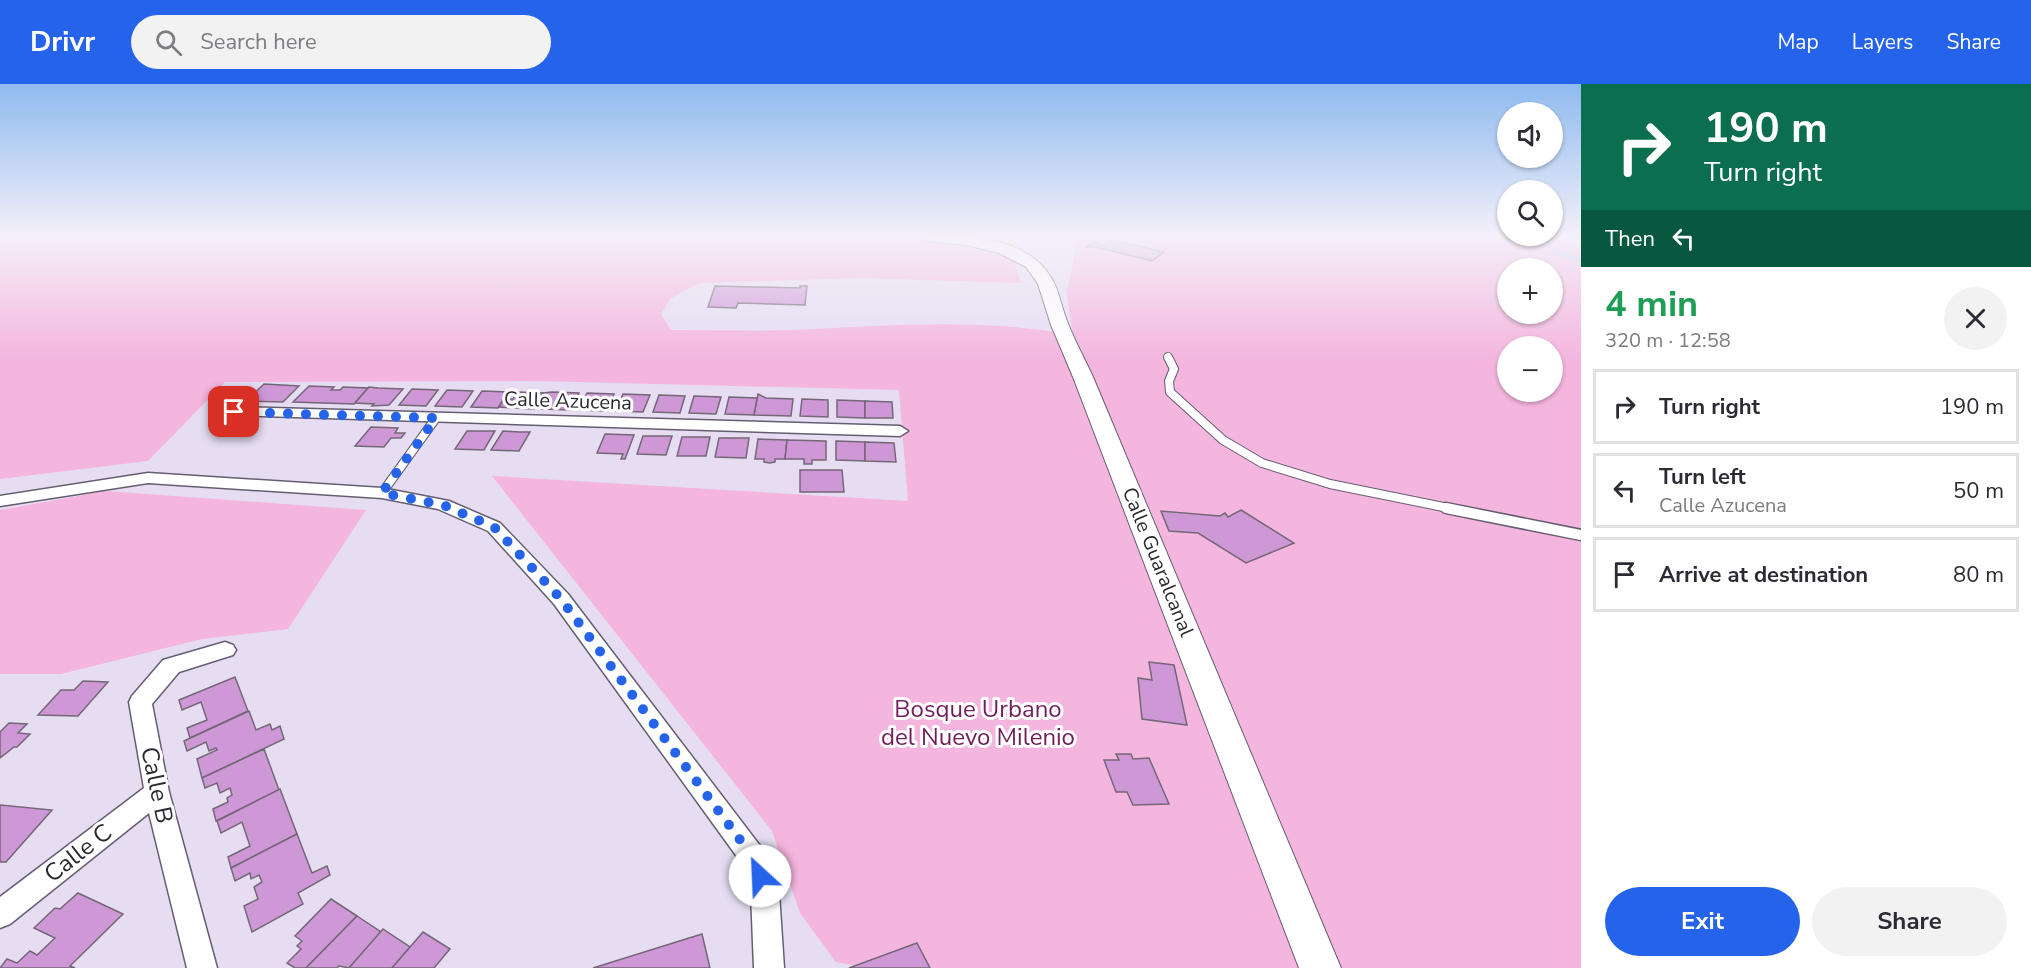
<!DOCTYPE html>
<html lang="en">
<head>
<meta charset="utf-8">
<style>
  body { margin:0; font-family:"Nunito Sans",sans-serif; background:#f2f2f3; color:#2b2b33; height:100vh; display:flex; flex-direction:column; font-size:22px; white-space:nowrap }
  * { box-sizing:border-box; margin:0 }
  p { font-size:20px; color:#7c7c81 }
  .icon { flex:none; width:33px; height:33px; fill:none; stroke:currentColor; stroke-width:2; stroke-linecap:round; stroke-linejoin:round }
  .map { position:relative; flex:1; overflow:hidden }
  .panel { display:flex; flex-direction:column; background:#fff; width:450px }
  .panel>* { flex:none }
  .banner { background:#0b6e4f; color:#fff; overflow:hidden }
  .controls { position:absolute; left:1497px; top:18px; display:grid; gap:12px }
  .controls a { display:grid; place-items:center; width:66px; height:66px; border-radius:50%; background:#fff; box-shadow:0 2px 4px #0004; font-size:30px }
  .pin { position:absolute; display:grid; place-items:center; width:51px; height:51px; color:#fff; margin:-26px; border-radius:12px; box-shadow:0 3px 9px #0006 }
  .me { position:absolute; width:66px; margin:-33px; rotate:335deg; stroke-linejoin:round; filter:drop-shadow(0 0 4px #0008) }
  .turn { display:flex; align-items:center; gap:21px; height:126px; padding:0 24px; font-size:27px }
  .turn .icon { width:78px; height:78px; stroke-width:2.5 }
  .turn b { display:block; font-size:42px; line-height:51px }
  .then { display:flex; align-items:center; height:57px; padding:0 24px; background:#0003; gap:12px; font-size:22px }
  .round { display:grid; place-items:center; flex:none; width:63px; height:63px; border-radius:32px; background:#f2f2f3 }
  .summary { display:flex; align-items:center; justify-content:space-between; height:102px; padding:0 24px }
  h1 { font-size:36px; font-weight:700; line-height:45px; color:#1e9e55 }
  .action { display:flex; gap:12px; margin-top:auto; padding:12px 24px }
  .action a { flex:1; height:69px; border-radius:36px; background:#2563eb; color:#fff; font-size:24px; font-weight:700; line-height:69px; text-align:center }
  .action a+a { background:#f2f2f3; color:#2b2b33 }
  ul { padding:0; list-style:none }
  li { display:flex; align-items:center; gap:18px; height:75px; margin:0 12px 9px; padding:0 12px; border:3px solid #e1e1e2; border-radius:0px }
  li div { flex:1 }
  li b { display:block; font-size:22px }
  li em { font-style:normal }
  header { display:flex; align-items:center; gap:36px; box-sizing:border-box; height:84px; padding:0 30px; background:#2563eb; color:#fff }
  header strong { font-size:28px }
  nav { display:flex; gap:33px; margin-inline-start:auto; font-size:21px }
  .search { width:420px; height:54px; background:#f2f2f3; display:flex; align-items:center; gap:15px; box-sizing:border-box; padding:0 21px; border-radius:33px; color:#7c7c81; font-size:22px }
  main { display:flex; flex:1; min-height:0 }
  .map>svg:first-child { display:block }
  .green { fill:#f4b5de; fill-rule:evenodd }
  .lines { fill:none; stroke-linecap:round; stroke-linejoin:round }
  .stream { stroke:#aac2fa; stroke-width:4.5 }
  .building { fill:#ce98d7; stroke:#756777; stroke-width:1.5 }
  .lane-far1-casing { stroke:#655e70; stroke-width:10 }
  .lane-casing { stroke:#655e70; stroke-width:13 }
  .street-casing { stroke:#655e70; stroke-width:3 }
  .secondary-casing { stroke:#655e70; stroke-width:2 }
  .lane-far1 { stroke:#fff; stroke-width:8 }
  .lane { stroke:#fff; stroke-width:10 }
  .street { fill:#fff; fill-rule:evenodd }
  .secondary { fill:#fff; fill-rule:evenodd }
  .route { stroke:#2563eb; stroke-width:10; stroke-dasharray:0 18 }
  .labels { text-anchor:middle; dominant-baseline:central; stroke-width:6; stroke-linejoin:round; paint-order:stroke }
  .street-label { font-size:20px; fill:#2c2830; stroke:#fff }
  .near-park-label { font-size:24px; fill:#711e5b; stroke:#fff }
  .near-street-label { font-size:24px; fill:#2c2830; stroke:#fff }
</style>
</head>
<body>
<header>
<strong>Drivr</strong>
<div class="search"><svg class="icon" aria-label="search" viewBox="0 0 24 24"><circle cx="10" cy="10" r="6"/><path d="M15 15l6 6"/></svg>Search here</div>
<nav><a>Map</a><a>Layers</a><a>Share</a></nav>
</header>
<main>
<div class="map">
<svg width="1581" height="884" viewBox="0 0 1581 884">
  <rect width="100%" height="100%" fill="#e6ddf2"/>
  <g class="green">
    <path d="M 0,152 L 1001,152 L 1015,180 L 1021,199 L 862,194 L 700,199 L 671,214 L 661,230 L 671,246 C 711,246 750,247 790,246 C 884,242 979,233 1073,251 L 1066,204 L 1068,204 L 1078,152 L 1581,152 L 1581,884 L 869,884 L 836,878 L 800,829 L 772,747 L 492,392 L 908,417 L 899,306 L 538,297 L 225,298 L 148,377 L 0,395 ZM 1508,184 L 1552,184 L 1552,230 L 1508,230 ZM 1508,262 L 1552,262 L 1552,308 L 1508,308 Z"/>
    <polygon points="106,407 366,426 288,545 202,555 61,590 0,590 0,426"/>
  </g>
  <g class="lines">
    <polyline class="stream" points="1545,152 1554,168 1581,176"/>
  </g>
  <g class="building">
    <polygon points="1112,156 1164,168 1152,177 1096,163 1087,163 1095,158 1104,162"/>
    <polygon points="715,202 800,204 800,202 807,202 805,221 738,219 736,224 708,223"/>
    <polygon points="264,300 299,302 283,318 246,317"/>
    <polygon points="309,302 334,303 331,306 340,306 343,303 368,304 354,320 293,318"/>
    <polygon points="369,303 378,304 403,305 389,321 372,322 374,320 355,319"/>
    <polygon points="412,305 438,306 426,322 399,321"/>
    <polygon points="447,306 473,307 462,323 435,322"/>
    <polygon points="482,307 508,308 498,324 471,323"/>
    <polygon points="517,308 543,309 534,325 499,323 504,315 513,315"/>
    <polygon points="552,308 579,309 571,326 542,325 547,316 539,316 543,309"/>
    <polygon points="587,309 614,310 607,327 579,326"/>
    <polygon points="623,310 650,311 643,328 615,327 617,322 611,322 613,319 619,319"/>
    <polygon points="758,310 766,314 793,315 791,332 754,331"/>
    <polygon points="659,311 685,312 680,329 653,328"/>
    <polygon points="694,312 721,313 716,330 689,329"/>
    <polygon points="729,313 757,314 754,331 725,330"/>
    <polygon points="802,315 828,316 828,333 800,332"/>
    <polygon points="837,316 865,317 865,334 837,333"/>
    <polygon points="865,317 892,318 893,334 865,334"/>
    <polygon points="371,343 398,344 395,349 405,349 401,354 391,354 384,363 355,362"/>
    <polygon points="467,347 495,347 484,366 455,365"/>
    <polygon points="503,347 519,348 530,348 519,367 491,366"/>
    <polygon points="605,350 634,351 625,375 621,375 623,370 597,369"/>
    <polygon points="643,352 672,352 666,371 637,370"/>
    <polygon points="682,353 710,353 706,372 677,372"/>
    <polygon points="719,354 749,354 746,374 715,373"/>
    <polygon points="758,355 787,356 785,375 775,375 775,378 770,379 764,378 764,375 755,375"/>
    <polygon points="787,356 826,357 826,376 812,376 812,380 804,380 804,375 785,375"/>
    <polygon points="836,357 865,358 865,377 836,376"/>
    <polygon points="865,358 894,359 896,378 865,377"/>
    <polygon points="800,386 842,386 844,408 800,408"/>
    <polygon points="1241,426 1294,459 1246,479 1198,449 1169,447 1161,427 1220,432 1225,429 1228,433"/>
    <polygon points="1149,578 1174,581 1187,641 1142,635 1138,594 1152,596"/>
    <polygon points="235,593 248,627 190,654 187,644 207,636 201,618 182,626 179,616"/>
    <polygon points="83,597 108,598 78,632 38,631 61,606 74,606"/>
    <polygon points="249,627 256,646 270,640 272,646 280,642 284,655 202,694 197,675 217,666 216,664 209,667 206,658 187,667 184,657"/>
    <polygon points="9,639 27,640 18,649 30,650 17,663 14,663 0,674 0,648"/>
    <polygon points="264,665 279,706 216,737 213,725 228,718 227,714 232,711 230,704 220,709 217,699 205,704 202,694"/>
    <polygon points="1116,670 1131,670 1133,675 1149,674 1169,720 1133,721 1127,708 1116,708 1104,676 1119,676"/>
    <polygon points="280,705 297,750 231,784 228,773 250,762 242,738 221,749 217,737"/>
    <polygon points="0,721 52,726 6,778 0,778"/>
    <polygon points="297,750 312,789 327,782 330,791 298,809 303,820 252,848 244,822 258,815 254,803 262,798 259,791 251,795 250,789 235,797 231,784"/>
    <polygon points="78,809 123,830 70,882 75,884 0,884 7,875 17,879 30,867 37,871 55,854 34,844 55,824 60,825"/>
    <polygon points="331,815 357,832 306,884 295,884 287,879 301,865 297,862 302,857 295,852"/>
    <polygon points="357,832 381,848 349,884 339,882 337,884 306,884"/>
    <polygon points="383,845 410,863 392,884 349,884"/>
    <polygon points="423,848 450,865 434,884 392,884"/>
    <polygon points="702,850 710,884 593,884"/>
    <polygon points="917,859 930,884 849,884"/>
  </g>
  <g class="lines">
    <g class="lane-far1-casing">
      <g id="lane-far1">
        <polyline points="1168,273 1174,285 1169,297 1170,308 1223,356 1262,379 1330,400 1453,425"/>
        <polyline points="382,409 436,334"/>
      </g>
    </g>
    <g class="lane-casing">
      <polyline id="lane" points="1446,424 1581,451"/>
    </g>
    <g class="street-casing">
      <g id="street">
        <polygon points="234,323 900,342 908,347 900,352 229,331 226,328 229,325"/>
        <polygon points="148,389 382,404 449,417 500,439 568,510 764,767 779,809 784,884 754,884 751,809 743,781 554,520 488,447 438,425 382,414 148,399 0,422 0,412"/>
        <polygon points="225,558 233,561 236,566 233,571 179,588 152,620 169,708 217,884 187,884 149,729 10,840 0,844 0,813 144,704 129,618 132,612 163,576"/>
      </g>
    </g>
    <g class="secondary-casing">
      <path id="secondary" d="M 918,152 C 963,152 1026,150 1052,195 C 1059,207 1061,221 1066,234 C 1073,254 1084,273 1093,293 L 1341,884 L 1299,884 L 1073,293 L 1051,241 L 1038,200 L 1026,183 L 999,169 L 971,162 L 925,156 Z"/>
    </g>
    <use href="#lane-far1" class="lane-far1"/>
    <use href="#lane" class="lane"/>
    <use href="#street" class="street"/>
    <use href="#secondary" class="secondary"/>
  </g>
  <linearGradient id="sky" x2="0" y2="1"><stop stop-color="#8fbaef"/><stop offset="0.55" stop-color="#f4f0f9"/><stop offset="1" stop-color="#f4f0f9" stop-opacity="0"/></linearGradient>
  <rect width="1581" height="276" fill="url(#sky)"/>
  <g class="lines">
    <polyline class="route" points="234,328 436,334 382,409 443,421 494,443 561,515 755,776 760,792"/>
  </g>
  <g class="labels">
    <g class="street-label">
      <text transform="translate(568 317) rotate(2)">Calle Azucena</text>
      <text transform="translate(1158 478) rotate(68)">Calle Guaralcanal</text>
    </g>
    <g class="near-park-label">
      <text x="978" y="625">Bosque Urbano<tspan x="978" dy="28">del Nuevo Milenio</tspan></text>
    </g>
    <g class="near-street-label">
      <text transform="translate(157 701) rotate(78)">Calle B</text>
      <text transform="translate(78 769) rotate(-38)">Calle C</text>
    </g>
  </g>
</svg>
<div class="controls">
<a><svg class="icon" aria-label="sound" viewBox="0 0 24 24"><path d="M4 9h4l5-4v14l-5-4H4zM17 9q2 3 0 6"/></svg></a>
<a><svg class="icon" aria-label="search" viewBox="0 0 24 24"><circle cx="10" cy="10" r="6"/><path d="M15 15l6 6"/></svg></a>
<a>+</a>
<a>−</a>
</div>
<div class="pin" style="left:234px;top:328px;background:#d93025"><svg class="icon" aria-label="arrive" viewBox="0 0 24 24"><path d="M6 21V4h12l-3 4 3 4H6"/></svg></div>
<svg class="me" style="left:760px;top:792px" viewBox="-20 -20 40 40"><circle r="19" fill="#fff"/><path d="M0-13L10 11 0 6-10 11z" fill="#2563eb"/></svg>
</div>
<section class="panel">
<div class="banner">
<div class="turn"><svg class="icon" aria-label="right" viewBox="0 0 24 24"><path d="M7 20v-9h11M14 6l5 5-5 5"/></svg><div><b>190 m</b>Turn right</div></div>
<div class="then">Then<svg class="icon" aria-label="left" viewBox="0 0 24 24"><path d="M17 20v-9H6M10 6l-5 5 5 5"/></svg></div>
</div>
<div class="summary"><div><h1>4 min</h1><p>320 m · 12:58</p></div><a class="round"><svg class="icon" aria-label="close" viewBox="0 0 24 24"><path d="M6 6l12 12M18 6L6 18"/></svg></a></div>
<ul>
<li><svg class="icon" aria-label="right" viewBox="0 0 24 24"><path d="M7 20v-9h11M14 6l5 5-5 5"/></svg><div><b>Turn right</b></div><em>190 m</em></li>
<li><svg class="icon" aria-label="left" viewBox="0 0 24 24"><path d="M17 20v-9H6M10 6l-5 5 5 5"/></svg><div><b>Turn left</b><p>Calle Azucena</p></div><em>50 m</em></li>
<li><svg class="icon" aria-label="arrive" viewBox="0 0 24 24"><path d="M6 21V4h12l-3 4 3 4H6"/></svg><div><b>Arrive at destination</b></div><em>80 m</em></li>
</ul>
<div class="action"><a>Exit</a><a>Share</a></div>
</section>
</main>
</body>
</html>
